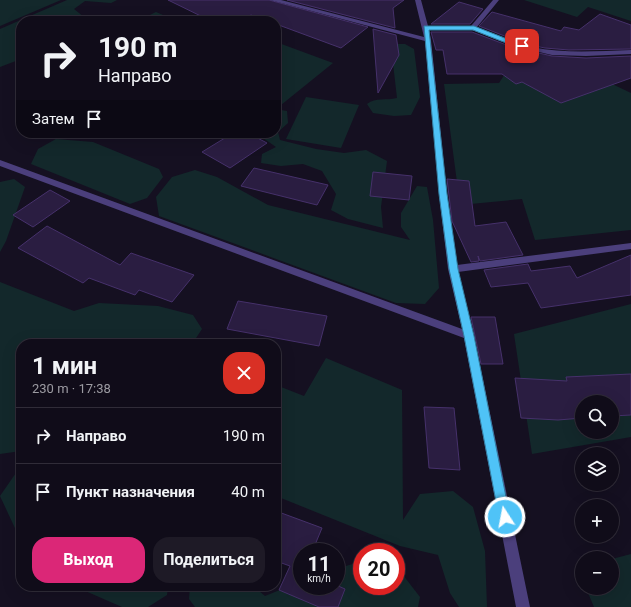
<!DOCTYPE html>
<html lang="ru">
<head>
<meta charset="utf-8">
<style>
  body { margin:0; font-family:Roboto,sans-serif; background:#1e1a26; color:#f1f3f6; height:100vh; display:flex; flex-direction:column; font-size:15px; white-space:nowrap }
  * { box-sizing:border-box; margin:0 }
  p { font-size:13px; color:#9c9ba2 }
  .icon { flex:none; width:22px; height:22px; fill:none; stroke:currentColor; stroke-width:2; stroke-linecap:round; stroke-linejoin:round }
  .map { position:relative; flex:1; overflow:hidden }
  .drawer { position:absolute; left:16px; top:339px; width:265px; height:252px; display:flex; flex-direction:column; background:#100c19; border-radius:16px; box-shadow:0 4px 16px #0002,0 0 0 1px #302c38 }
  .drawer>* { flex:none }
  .top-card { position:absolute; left:16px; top:16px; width:265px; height:122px; border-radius:16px; box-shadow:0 4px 16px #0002,0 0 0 1px #302c38; background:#100c19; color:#f1f3f6; overflow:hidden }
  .controls { position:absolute; left:575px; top:395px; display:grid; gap:8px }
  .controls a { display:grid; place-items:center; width:44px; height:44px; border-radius:50%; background:#100c19; box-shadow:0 4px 16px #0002,0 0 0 1px #302c38; font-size:20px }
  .speed { position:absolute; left:293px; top:543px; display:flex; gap:8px; font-size:20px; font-weight:700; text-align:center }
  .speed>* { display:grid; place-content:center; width:52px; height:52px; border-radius:50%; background:#100c19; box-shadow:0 4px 16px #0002,0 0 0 1px #302c38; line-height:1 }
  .speed small { font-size:10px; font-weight:400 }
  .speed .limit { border:6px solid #d22; background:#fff; color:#111 }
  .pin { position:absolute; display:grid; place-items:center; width:34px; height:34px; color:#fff; margin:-17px; border-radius:8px; box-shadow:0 2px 6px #0006 }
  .me { position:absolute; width:44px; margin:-22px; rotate:349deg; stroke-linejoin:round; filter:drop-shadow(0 0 3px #0008) }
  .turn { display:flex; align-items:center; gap:14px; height:84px; padding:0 16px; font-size:18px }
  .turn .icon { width:52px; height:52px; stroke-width:2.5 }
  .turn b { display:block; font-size:28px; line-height:34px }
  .then { display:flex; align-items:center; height:38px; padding:0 16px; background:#0003; gap:8px; font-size:15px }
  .round { display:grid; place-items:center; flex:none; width:42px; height:42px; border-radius:16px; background:#1e1a26 }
  .headline { display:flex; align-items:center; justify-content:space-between; height:68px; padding:0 16px }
  h1 { font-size:24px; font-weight:700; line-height:30px }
  .primary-button { display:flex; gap:8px; margin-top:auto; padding:8px 16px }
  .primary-button a { flex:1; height:46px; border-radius:16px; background:#db2777; color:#fff; font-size:16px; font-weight:700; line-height:46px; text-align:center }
  .primary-button a+a { background:#1e1a26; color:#f1f3f6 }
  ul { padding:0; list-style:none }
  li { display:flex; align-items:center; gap:12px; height:56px; padding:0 16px; border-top:1px solid #302c38 }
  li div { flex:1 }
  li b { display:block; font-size:15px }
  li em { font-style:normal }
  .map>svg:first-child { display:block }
  .green { fill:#13282b; fill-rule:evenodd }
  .building { fill:#2a1d41; stroke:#46316b }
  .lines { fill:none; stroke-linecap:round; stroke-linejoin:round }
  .service { fill:#4b3f7c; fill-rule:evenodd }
  .route { fill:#4fc3f7; stroke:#337fa1 }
</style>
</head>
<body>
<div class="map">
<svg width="631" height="607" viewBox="0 0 631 607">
  <rect width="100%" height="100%" fill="#151021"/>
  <g class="green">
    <polygon points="0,0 61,0 0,26"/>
    <polygon points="67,0 117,0 111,3 85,1 74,9 89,21 21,21 21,59 0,67 0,29"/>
    <polygon points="524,0 631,0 631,21 588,7 577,17"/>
    <polygon points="156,12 177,21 138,21"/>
    <polygon points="276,42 333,63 276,109"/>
    <path d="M 394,44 L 405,44 L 414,49 L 420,97 L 411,115 L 394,116 L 373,113 L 367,104 C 376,97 386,101 397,98 L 391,46 Z"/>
    <polygon points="520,51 564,61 631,93 631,230 535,240 522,199 460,205 444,84 499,83"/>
    <polygon points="306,97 359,105 341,148 286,139"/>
    <polygon points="281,110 287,111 288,123 278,132 280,140 316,149 344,153 366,150 387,161 381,207 383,228 348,219 331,210 336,194 322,171 303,164 281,166 261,163 262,154 276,147 256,133 276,133 276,116"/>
    <polygon points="56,139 93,142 159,169 163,177 147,198 130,204 31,164 38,149"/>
    <polygon points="195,170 217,177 268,205 410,240 401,227 401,213 417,186 427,187 433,220 439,288 425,304 396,303 159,216 156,197 172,177"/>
    <polygon points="14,179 25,187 6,241 0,252 0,182"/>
    <polygon points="0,282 74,311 99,303 158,306 193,315 202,329 192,344 21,344 21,451 0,454"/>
    <path d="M 631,304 L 631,437 L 532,454 L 514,334 ZM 582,402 L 612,402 L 612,432 L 582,432 Z"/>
    <polygon points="326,358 402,390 403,520 420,494 453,491 473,507 485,551 487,607 459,607 450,593 438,555 400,546 276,496 276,385 304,396"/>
    <polygon points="21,469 21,541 0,496 18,470"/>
    <polygon points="631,554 631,607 594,607 586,588 612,588 612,559"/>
    <polygon points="356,563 362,563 362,586 396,586 396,566 420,597 418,607 195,607 189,599 190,586 253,586 265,596 302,581 302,586 336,586 336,569"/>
    <polygon points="78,586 168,586 167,595 148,607 122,607 83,590"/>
  </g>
  <g class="building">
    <polygon points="168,0 269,0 368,27 341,48 276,24 276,21 267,21 251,15 240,21 211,21"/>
    <polygon points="287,0 404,0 393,8 395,28"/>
    <polygon points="459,2 483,9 470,24 431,24"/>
    <polygon points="492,12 561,31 564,27 579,30 600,14 631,25 631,49 569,50 545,48 525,44 479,26"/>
    <polygon points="373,29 396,35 399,55 378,93"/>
    <polygon points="431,32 472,32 512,47 552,56 586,58 631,56 631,78 561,103 522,82 516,84 502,74 447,74 443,50 436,50"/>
    <polygon points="233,133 248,133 267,143 230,168 202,152"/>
    <polygon points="254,168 328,185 317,205 241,186"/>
    <polygon points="373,172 412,176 409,200 370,196"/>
    <polygon points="447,179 469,181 475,226 506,222 523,255 480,261 478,256 479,261 471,262 452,221"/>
    <polygon points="50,190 70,201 33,227 13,215"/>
    <polygon points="47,226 120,265 131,253 194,275 172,302 139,290 135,295 89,278 83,283 18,248"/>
    <polygon points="631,255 631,295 541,308 528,283 491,287 484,270 528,264 531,271 570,266 577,278"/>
    <polygon points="238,301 327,316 319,346 227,329"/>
    <polygon points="471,317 495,317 503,364 481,364"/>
    <polygon points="631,374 631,415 612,416 612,402 582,402 582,418 558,420 521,418 515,378 567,381 566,377"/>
    <polygon points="424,407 454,408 460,470 429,468"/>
    <polygon points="276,511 322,528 312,552 302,552 302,586 336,585 345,589 338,607 319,607 279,590 290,566 276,561"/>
  </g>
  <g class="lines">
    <path class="service" d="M 270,0 L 281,0 L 424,37 L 415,0 L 421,0 L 428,26 L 471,26 L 493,0 L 499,0 L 477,27 C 495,35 513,43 532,47 C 565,54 598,51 631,50 L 631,54 L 586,56 L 552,55 L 513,46 L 472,30 L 429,30 L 431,40 L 447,194 L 457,265 L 631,243 L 631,249 L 458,272 L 474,336 L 530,607 L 516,607 L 464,338 L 0,166 L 0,160 L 462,329 L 448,269 L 439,194 L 425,41 Z"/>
  </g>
  <polygon class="route" points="424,26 474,26 525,46 519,48 473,30 429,30 447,194 458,269 474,336 510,517 509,521 505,522 501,521 499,517 464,336 449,269 439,194"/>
</svg>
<div class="controls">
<a><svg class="icon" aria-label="search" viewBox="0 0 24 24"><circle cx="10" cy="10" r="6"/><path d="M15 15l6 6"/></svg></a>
<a><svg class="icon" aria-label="layers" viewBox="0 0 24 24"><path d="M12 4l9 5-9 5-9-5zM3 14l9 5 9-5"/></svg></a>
<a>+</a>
<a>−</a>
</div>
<div class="speed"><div>11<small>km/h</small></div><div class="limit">20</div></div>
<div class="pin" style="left:522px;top:46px;background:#d93025"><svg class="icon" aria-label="arrive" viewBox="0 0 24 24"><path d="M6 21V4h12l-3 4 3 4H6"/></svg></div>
<svg class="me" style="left:505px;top:517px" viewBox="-20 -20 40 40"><circle r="17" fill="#4fc3f7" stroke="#fff" stroke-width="3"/><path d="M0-11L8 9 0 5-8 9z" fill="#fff"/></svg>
<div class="top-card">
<div class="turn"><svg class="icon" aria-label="right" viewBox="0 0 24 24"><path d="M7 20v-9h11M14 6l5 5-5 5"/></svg><div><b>190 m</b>Направо</div></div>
<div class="then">Затем<svg class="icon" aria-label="arrive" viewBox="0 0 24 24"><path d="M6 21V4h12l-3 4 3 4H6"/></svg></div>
</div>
<section class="drawer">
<div class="headline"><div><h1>1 мин</h1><p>230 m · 17:38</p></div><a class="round" style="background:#d93025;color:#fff"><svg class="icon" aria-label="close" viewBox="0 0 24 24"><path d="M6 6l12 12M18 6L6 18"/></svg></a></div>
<ul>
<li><svg class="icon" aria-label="right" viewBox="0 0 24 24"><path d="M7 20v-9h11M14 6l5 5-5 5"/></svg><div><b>Направо</b></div><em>190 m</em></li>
<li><svg class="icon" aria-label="arrive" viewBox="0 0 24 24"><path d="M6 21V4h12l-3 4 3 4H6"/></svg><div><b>Пункт назначения</b></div><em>40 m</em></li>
</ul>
<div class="primary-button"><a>Выход</a><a>Поделиться</a></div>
</section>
</div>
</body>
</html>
